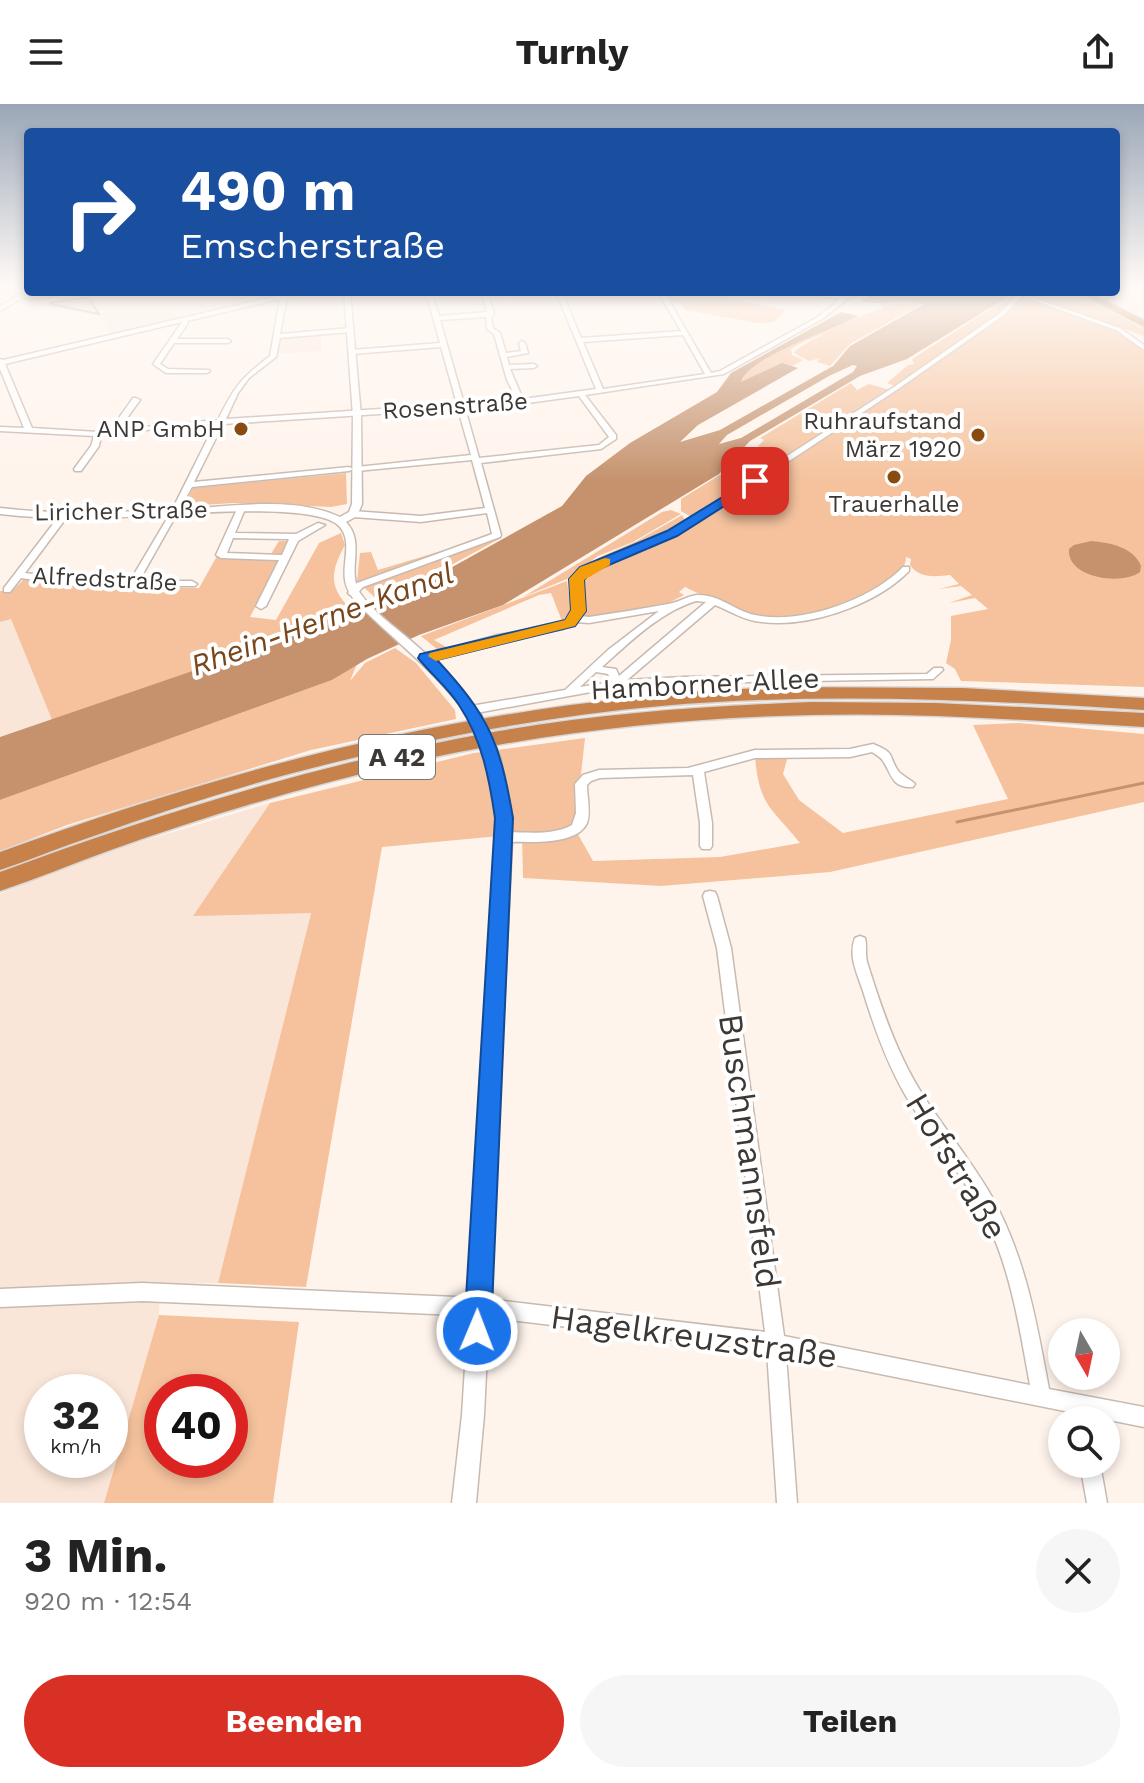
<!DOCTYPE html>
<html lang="de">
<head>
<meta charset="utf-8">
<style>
  body { margin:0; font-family:"Work Sans",sans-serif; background:#f6f6f6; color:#222; height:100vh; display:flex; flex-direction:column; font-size:30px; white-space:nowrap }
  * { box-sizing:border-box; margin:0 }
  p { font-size:26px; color:#767676 }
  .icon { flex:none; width:44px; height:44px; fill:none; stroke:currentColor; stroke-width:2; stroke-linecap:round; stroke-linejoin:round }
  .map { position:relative; height:1399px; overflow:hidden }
  .panel { display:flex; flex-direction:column; background:#fff; flex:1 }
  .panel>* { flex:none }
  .banner { position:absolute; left:24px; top:24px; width:1096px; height:168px; border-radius:8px; box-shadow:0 4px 12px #0003; background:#1a4fa0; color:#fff; overflow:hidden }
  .needle { width:52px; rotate:171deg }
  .fabs { position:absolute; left:1048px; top:1214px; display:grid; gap:16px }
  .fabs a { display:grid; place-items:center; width:72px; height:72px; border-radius:50%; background:#fff; box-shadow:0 4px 12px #0003; font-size:40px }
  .speed { position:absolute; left:24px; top:1270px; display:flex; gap:16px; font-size:40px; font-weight:700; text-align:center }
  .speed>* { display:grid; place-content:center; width:104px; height:104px; border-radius:50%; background:#fff; box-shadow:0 4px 12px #0003; line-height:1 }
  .speed small { font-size:20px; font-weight:400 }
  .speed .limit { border:12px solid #d22; background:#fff; color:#111 }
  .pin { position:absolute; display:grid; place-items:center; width:68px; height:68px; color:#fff; margin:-34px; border-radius:16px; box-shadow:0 4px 12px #0006 }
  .me { position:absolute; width:88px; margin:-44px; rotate:1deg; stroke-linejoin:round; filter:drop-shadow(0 0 6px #0008) }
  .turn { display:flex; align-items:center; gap:28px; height:168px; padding:0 24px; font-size:36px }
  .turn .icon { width:104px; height:104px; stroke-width:2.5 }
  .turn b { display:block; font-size:56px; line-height:68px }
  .round { display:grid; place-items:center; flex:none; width:84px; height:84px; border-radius:42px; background:#f6f6f6 }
  .head { display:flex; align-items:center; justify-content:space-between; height:136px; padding:0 24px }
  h1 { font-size:48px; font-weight:700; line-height:60px }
  .button { display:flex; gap:16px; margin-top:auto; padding:16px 24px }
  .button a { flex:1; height:92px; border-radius:48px; background:#d93025; color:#fff; font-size:32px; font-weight:700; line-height:92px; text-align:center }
  .button a+a { background:#f6f6f6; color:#222 }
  header { display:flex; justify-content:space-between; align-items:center; height:104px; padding:0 24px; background:#fff; font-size:36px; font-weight:700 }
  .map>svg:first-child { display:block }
  .built { fill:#fae6d8; fill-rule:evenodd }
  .green { fill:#f5c29d; fill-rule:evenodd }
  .water { fill:#c5926d; fill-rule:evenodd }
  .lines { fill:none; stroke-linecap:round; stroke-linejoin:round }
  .stream { stroke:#c5926d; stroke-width:3 }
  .building { fill:#fcdbc4; stroke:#a69990; stroke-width:2 }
  .secondary-tunnel { stroke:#d8cec7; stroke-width:9; stroke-dasharray:9 4; stroke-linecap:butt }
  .minor-casing { stroke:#c7bab1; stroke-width:3 }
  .tertiary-casing { stroke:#c7bab1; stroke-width:3 }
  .secondary-casing { stroke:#c7bab1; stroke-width:3 }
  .motorway-casing { stroke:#d8d7d7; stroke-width:3 }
  .minor { fill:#fff; fill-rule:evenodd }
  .tertiary { fill:#fff; fill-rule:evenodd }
  .secondary { fill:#eedac9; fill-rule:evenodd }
  .motorway { fill:#c7824b; fill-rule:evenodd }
  .rail-casing { stroke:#a69e98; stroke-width:4 }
  .rail { stroke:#fff; stroke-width:2; stroke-dasharray:5; stroke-linecap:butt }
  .tertiary-bridge-casing { stroke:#c7bab1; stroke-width:16; stroke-linecap:butt }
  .tertiary-bridge { stroke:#fff; stroke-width:13 }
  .route { fill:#1a73e8; stroke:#114b97; stroke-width:2 }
  .slow { fill:#f59e0b }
  .poi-dot { fill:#894b0f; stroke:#fff; stroke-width:3 }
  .labels { text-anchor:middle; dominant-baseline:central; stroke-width:8; stroke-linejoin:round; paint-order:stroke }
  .far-street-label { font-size:24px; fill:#3e3835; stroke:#fff }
  .far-poi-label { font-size:24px; fill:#3e3835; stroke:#fff; text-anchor:end }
  .shield { fill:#fff; stroke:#787472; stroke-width:2 }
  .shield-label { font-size:26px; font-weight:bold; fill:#3e3835 }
  .street-label { font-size:28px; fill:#3e3835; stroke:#fff }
  .water-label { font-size:30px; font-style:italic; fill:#78461d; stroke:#fff }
  .near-street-label { font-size:34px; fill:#3e3835; stroke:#fff }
</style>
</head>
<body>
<header><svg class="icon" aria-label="menu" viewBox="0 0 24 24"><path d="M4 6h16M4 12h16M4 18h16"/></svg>Turnly<svg class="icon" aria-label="share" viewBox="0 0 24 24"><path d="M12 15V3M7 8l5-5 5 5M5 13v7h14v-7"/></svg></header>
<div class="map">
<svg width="1144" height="1399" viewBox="0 0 1144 1399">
  <rect width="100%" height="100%" fill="#fff4ec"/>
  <g class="built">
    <polygon points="92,188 274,188 279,192 112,231 100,212 32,200"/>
    <polygon points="321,232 321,247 278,250 279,235"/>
    <polygon points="11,514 52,616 0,633 0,518"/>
    <path d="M 270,699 L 194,811 L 311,808 L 218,1179 L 160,1180 L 159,1211 L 104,1399 L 0,1399 L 0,790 L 83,755 ZM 42,1288 L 110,1288 L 110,1356 L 42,1356 Z"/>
  </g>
  <g class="green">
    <polygon points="661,188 700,188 786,206 774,218 758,219 685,206 682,200 666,197"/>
    <polygon points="1017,188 1021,188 1002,209 895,282 887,279 908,261 914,260 912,255"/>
    <polygon points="1074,188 1144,225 1144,232 1024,189"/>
    <path d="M 1022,193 L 1115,224 L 1144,245 L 1144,583 L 961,577 L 955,565 L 946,559 L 951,536 L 951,512 L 988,505 L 975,494 L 949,499 L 972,491 L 961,482 L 939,485 L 959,480 L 950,471 C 935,473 919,474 910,461 L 911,455 L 906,453 C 906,493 787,521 754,513 C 731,507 707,493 685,483 L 679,488 L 684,491 L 665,501 L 583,516 L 587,505 L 582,479 L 589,468 L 687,423 L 806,347 L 939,254 L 949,250 L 948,248 L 1006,209 Z"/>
    <path d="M 881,199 L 888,199 L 887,203 L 891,199 L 923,199 L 850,240 L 830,262 L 817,258 L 820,254 L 809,257 L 794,249 C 798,240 874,205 885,203 L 878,200 Z"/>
    <path d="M 861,210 C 841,226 813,231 791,245 L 792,251 L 803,256 L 792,262 L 782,260 L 746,278 L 741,278 C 753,250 833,225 861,210 Z"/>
    <polygon points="851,279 857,286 869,280 890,286 753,374 756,351 766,347 758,342 764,336 760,334"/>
    <polygon points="744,342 752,348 751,378 693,414 681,407 681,395 723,369"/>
    <polygon points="346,369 347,400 331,403 235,399 184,402 193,384"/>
    <polygon points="671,406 681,410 633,438 598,452 575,469 600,453 637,437 682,411 686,418 567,475 523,493 662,408"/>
    <path d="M 341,429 L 345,441 C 327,474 331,486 356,511 L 52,616 L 11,515 L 0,518 L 0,487 L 12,487 L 24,475 L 85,482 L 199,484 L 217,452 L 269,453 L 279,437 L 290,437 L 250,513 L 276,516 L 319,439 Z"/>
    <polygon points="491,432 501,434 381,499 357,477 360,449 371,448 378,466"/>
    <polygon points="567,477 571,505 562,517 551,489 539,491 434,536 448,544 438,546 421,532"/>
    <polygon points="395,544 416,559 455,606 456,615 311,646 67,721 0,747 0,696 332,576 357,560 350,577 365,559"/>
    <path d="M 1019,619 L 1144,630 L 1144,698 L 830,768 L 661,782 L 523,774 L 522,730 L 382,743 L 306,1183 L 218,1179 L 311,809 L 193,812 L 270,699 L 474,649 L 585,634 L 575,725 L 593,757 L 720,753 L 800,739 C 772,704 759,702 755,653 L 788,652 L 783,670 L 799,696 L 843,729 L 1008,695 L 973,621 Z"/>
    <path d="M 159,1211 L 299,1218 L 273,1399 L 104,1399 ZM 162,1288 L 230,1288 L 230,1356 L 162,1356 Z"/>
  </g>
  <g class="water">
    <path d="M 876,188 L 1016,188 L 907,255 L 860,272 L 750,337 L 719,370 L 503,501 L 419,531 L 367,555 L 332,576 L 0,696 L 0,633 L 356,511 L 400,492 L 562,402 L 586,372 L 630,339 L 717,288 L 731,269 L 841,208 L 858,212 C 833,226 750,252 741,278 L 782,259 L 798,264 L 698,321 L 680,338 L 720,326 L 833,262 L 850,242 L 924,200 C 904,195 882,202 861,197 ZM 853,261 L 857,262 L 853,268 L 741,334 L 719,340 L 727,331 L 829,272 Z"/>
    <path d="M 1091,437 C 1111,439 1133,443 1141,462 L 1140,468 C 1122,482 1066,474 1069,445 L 1074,441 Z"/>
  </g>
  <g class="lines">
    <polyline class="stream" points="957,718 1144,679"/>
  </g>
  <polygon class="building" points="88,193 99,210 50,200 50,199"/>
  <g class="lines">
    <polyline class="secondary-tunnel" points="3,182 15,191"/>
    <g class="minor-casing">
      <g id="minor">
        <path d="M 277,188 L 286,190 L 305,188 L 287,193 L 280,230 L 350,224 L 353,226 L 350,228 L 280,234 L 276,253 L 249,274 L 238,289 L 226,315 L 457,300 L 441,243 L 352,250 L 349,248 L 352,246 L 440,239 L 426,188 L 432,188 L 439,212 L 487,208 L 482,188 L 488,188 L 494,210 L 491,214 L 493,224 L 500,229 L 506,249 L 521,247 L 519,239 L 522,237 L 525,239 L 528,249 L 507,253 L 509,261 L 534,260 L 537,262 L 534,264 L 510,265 L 523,295 L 596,285 L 556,188 L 562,188 L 581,234 L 681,227 L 658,188 L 664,188 L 711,269 L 720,267 L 818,213 L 840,195 L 792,188 L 846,192 L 856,188 L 864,188 L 846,196 L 822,215 L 724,270 L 585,291 L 616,331 L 616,335 L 601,345 L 481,359 L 501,431 L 500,433 L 363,483 L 356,491 L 350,491 L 348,489 L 357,479 L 492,430 L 487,409 L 421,418 L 353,413 L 349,410 L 353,407 L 421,412 L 485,404 L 472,356 L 357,367 L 353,365 L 349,367 L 192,383 L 139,477 L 192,477 L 197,480 L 195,482 L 78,482 L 21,474 L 10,488 L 4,488 L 4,484 L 63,407 L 66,406 L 70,409 L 25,469 L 78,476 L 130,477 L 171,408 L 215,320 L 169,323 L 101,332 L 99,342 L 81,367 L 75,367 L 74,365 L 91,342 L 94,332 L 0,327 L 0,323 L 24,324 L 0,265 L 0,255 L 3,256 L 281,191 ZM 280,195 L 270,252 C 241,274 234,283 218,316 L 122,325 L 124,318 L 140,296 L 136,294 L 133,294 L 116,318 L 115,326 L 98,328 L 32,324 L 5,260 L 182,218 L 153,260 L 166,269 L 207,269 L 210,267 L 209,266 L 168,265 L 160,260 L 174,239 L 228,239 L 231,237 L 228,235 L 177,235 L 188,219 L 187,217 ZM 486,213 L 487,225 L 494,230 L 507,276 L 517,296 L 464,300 L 440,216 ZM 683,231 L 705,270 L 603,285 L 583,238 ZM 579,292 L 609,333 L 599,341 L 479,354 L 465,304 L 513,301 ZM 458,305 L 471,351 L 357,363 L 353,365 L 349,363 L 194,378 L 223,320 Z"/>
        <path d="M 1019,189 L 1120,224 L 1144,241 L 1144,246 L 1116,226 L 1022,192 L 1004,211 L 898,285 L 688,424 L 588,468 L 581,476 L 584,502 L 581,512 L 589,513 C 615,509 642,505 668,500 C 678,499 687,492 697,491 C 719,490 735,507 755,511 C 801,521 871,496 903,463 L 909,463 L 909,467 C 875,502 804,526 755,517 C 740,514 728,506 715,501 L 627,576 L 683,573 L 927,570 L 934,564 L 942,564 L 943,566 L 933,575 L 683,579 L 618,583 L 471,610 L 466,606 L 471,602 L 565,586 L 608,546 L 659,507 L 589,519 L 577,518 L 563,525 L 499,537 L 426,557 L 421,554 L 422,552 L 498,531 L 557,521 L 571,513 L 574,502 L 571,475 L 582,464 L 682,420 L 894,283 L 1000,209 ZM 696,497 L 706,498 L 619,572 L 616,565 L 602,563 C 630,538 660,508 696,497 ZM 596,568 L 608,570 L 612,578 L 580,583 Z"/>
        <polygon points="19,192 24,193 0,207 0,202"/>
        <path d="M 238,403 L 245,405 L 235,429 L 296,430 L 318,419 L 325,421 L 298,437 L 266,502 L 261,505 L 256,502 L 279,456 L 221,454 L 216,451 ZM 233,434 L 289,435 L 282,451 L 227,449 Z"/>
        <path d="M 873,640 C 898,650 887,652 899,668 C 903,672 911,676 915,680 L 913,683 C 891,684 892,670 883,657 C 881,653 876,651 872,648 L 850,653 L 755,654 L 704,668 L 712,719 L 712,742 L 710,745 L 702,745 L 700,742 L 700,719 L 693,671 L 600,674 L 591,677 L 587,681 C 587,693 591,708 587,719 C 576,743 525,737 504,738 L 500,736 L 498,733 L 500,730 L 504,728 C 526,728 552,732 572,721 L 576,709 L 575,680 L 583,671 L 599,666 L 688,664 L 755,646 L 850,645 Z"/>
        <path d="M 710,787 L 715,788 L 717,792 L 731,844 L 784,1232 L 1030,1281 C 1020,1227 1012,1172 989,1122 C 967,1076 933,1037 907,994 C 887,960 874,923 863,887 C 857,869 848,852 855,834 L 860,832 L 865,834 C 867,842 865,850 867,858 C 877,890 888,924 903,955 C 926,1005 965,1045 992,1093 C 1025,1152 1037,1219 1049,1285 L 1144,1303 L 1144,1323 L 786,1251 L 797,1399 L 777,1399 L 767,1247 L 478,1212 L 142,1197 L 0,1203 L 0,1185 L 142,1179 L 478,1194 L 765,1228 L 717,844 L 703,792 L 705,788 Z"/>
        <polygon points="1080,1360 1100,1360 1107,1399 1087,1399"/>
      </g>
    </g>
    <g class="tertiary-casing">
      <g id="tertiary">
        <path d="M 344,188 L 350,188 L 361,312 L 362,400 L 357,412 L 346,418 C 366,439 346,466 360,489 C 372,507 394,522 410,536 C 436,558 459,580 479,608 L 480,611 L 479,614 L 469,614 C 438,568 394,537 355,497 C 350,490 346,484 345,476 C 342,458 353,437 339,422 C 314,395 147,413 104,414 C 69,415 35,414 0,410 L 0,404 C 58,411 116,408 174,406 C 224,403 294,391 340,413 L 349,408 L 352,400 L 353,312 Z"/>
        <polygon points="493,647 500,652 508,692 512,739 484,1311 476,1399 452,1399 462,1311 498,739 494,692 486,652"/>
      </g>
    </g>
    <g class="secondary-casing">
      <polygon id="secondary" points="57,188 78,188 31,196 11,191 15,189 31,192"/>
    </g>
    <g class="motorway-casing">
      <g id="motorway">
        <polygon points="1076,188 1089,188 1144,216 1144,223"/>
        <path d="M 782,583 L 963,584 L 1144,594 L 1144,606 C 983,596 822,588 661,602 C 548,612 437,633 328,660 C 247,680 169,705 91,733 C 60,743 31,756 0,766 L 0,748 C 261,653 503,594 782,583 Z"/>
        <path d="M 812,598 L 936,599 L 1144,609 L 1144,623 C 1033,617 922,608 811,611 C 672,614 533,630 398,661 C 299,684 203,713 108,747 C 72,760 36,775 0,787 L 0,768 C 163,708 328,657 499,627 C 603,609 707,602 812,598 Z"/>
      </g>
    </g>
    <use href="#minor" class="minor"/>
    <use href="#tertiary" class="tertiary"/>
    <use href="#secondary" class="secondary"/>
    <use href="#motorway" class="motorway"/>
    <g class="rail-casing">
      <polyline id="rail" points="0,185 15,182"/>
    </g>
    <use href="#rail" class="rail"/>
    <g class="tertiary-bridge-casing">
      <polyline id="tertiary-bridge" points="474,611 493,652"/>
    </g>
    <use href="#tertiary-bridge" class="tertiary-bridge"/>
  </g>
  <linearGradient id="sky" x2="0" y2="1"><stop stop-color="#9aa6b7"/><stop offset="0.48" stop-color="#fffaf6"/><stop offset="1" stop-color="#fffaf6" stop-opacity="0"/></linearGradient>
  <rect width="1144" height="378" fill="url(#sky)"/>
  <path class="route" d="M 755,373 L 759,374 L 759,380 L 677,432 L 590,469 L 584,476 L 586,507 L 575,522 L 437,556 C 489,612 500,638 513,714 L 491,1227 L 487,1237 L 477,1241 L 468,1237 L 464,1227 L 495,714 C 489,673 482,636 459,601 C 448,584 431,570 418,554 L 420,550 L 565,516 L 571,506 L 569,475 L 580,463 L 667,427 Z"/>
  <polygon class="slow" points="605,454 610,455 610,461 584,476 586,507 575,522 436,557 428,552 430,549 565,516 571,506 569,475 580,463"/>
  <g class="poi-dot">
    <circle cx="241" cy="325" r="8"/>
    <circle cx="978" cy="331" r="8"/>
    <circle cx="894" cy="373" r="8"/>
  </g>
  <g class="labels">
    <g class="far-street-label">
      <text transform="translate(455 302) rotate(-4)">Rosenstraße</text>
      <text transform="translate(121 407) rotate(-1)">Liricher Straße</text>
      <text transform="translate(105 475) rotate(3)">Alfredstraße</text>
    </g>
    <g class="far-poi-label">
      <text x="962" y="317">Ruhraufstand<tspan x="962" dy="28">März 1920</tspan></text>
      <text x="225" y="325">ANP GmbH</text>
      <text x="894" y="400" text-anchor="middle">Trauerhalle</text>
    </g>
    <rect class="shield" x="359" y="631" width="76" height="44" rx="6"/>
    <g class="shield-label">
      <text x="397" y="653">A 42</text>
    </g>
    <g class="street-label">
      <text transform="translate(705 580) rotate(-3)">Hamborner Allee</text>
    </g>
    <g class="water-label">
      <text transform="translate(322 515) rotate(-20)">Rhein-Herne-Kanal</text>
    </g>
    <g class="near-street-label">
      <text transform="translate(750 1047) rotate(82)">Buschmannsfeld</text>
      <text transform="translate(957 1062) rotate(59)">Hofstraße</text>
      <text transform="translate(694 1232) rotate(8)">Hagelkreuzstraße</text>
    </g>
  </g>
</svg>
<div class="fabs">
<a><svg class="needle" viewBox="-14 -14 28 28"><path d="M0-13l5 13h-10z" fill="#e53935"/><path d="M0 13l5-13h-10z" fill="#767676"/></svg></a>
<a><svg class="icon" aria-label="search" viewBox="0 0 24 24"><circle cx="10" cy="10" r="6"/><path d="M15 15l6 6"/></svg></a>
</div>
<div class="speed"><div>32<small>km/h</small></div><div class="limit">40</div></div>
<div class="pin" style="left:755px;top:377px;background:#d93025"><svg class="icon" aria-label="arrive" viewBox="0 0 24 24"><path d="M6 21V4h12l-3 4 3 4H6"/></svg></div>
<svg class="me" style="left:477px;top:1227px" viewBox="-20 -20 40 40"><circle r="17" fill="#1a73e8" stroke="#fff" stroke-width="3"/><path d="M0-11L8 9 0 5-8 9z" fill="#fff"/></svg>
<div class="banner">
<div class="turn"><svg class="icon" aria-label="right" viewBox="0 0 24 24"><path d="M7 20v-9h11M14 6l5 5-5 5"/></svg><div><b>490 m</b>Emscherstraße</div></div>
</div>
</div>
<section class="panel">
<div class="head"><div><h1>3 Min.</h1><p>920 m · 12:54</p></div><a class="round"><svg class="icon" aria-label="close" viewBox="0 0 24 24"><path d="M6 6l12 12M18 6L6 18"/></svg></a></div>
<div class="button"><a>Beenden</a><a>Teilen</a></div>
</section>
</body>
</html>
